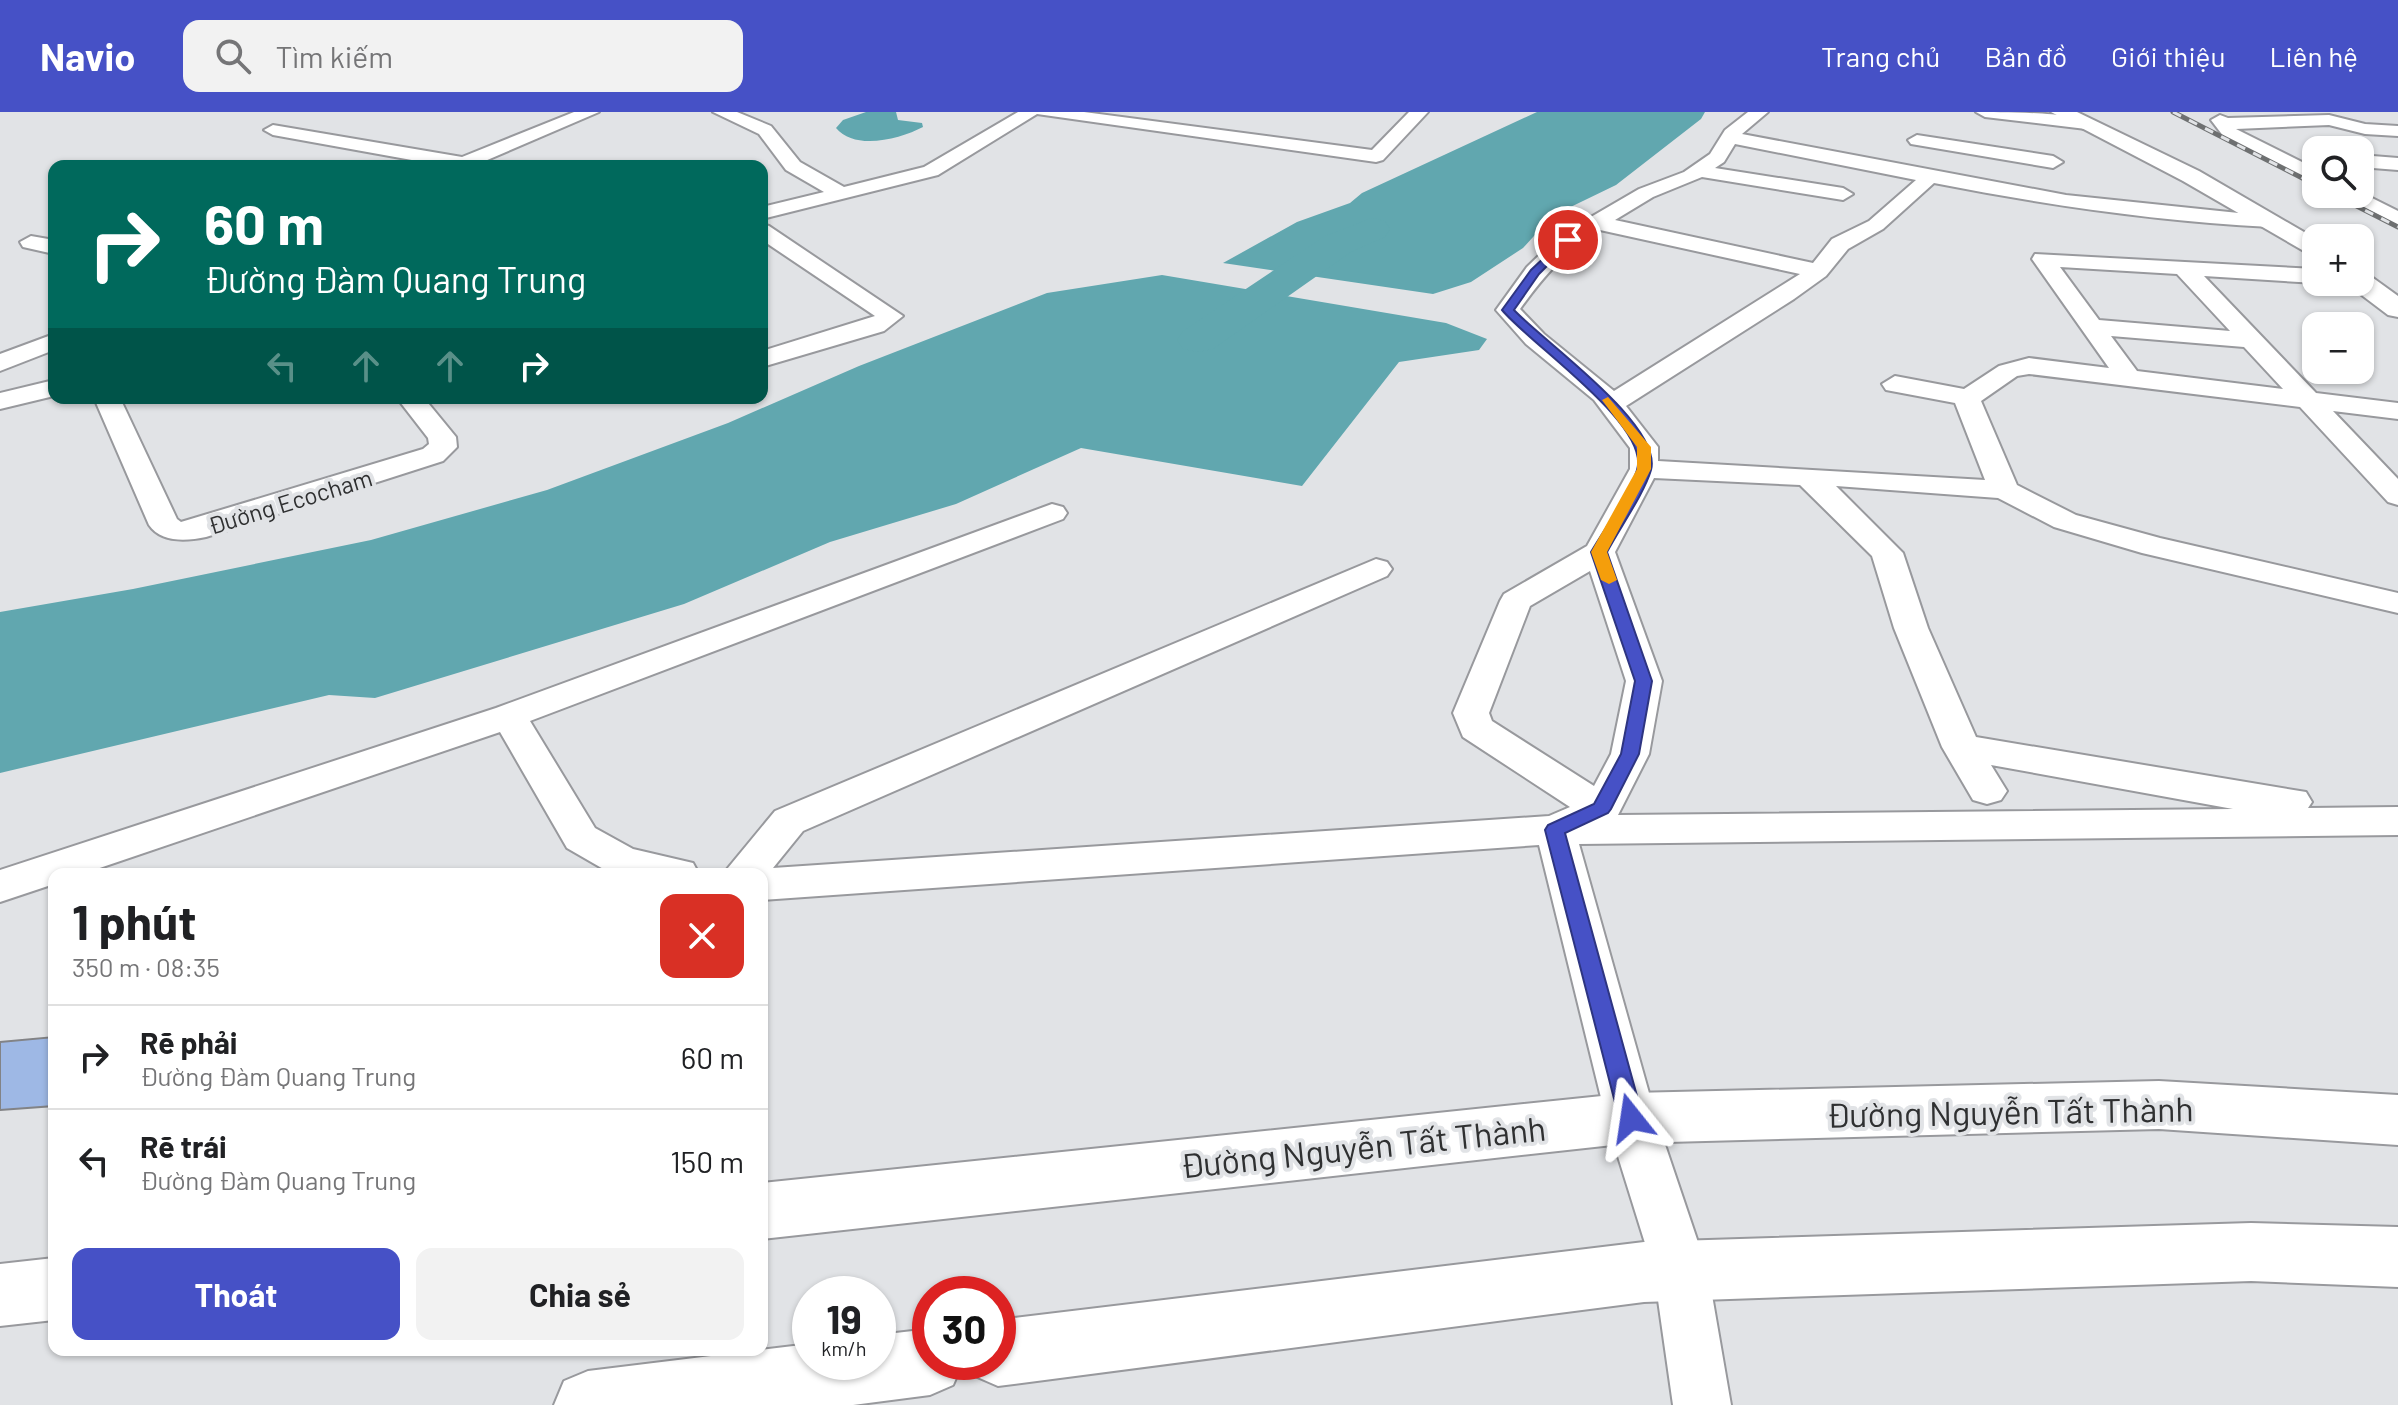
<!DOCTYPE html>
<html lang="vi">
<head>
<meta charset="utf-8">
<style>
  body { margin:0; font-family:Barlow,sans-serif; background:#f2f2f2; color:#202124; height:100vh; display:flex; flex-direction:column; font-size:30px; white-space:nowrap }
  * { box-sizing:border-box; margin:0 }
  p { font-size:26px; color:#757577 }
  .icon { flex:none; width:44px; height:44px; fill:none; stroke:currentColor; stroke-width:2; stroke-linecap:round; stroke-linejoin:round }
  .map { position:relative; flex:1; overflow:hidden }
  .details { position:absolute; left:48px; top:756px; width:720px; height:488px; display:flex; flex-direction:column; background:#fff; border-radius:16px; box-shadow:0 2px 6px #0004 }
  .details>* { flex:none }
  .hud { position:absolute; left:48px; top:48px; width:720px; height:244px; border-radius:16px; box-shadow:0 2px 6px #0004; background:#00695c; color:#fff; overflow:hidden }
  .tools { position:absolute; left:2302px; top:24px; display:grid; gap:16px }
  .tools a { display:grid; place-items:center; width:72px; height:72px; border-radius:16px; background:#fff; box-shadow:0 2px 6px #0004; font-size:40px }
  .speed { position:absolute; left:792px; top:1164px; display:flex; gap:16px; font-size:40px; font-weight:700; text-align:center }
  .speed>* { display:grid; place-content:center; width:104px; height:104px; border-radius:50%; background:#fff; box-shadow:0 2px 6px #0004; line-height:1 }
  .speed small { font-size:20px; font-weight:400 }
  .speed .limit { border:12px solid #d22; background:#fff; color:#111 }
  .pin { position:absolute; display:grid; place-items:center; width:68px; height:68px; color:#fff; margin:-34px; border:4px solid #fff; border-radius:50%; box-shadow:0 2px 8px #0007 }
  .me { position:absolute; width:88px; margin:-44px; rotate:345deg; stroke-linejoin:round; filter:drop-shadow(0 0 6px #0008) }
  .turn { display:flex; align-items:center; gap:28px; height:168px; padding:0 24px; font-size:36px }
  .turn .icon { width:104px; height:104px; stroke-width:2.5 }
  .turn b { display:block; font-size:56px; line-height:68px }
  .lanes { display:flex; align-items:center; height:76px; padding:0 24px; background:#0003; justify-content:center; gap:40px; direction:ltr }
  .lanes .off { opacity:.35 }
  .round { display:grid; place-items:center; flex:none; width:84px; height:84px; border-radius:16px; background:#f2f2f2 }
  .summary { display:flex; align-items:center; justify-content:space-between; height:136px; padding:0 24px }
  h1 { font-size:48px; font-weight:700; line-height:60px }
  .cta { display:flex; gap:16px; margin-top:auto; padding:16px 24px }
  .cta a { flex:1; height:92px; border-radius:16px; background:#4651c6; color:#fff; font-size:32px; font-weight:700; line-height:92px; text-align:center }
  .cta a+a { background:#f2f2f2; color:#202124 }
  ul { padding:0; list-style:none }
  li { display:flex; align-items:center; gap:24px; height:104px; padding:0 24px; border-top:2px solid #e0e0e0 }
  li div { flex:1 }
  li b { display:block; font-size:30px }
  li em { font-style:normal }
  header { display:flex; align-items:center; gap:48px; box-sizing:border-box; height:112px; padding:0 40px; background:#4651c6; color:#fff }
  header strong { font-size:38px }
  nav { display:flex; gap:44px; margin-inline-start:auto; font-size:28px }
  .search { width:560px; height:72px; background:#f2f2f2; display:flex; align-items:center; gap:20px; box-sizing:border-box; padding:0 28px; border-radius:16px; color:#757577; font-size:30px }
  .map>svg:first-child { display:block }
  .water { fill:#61a7af }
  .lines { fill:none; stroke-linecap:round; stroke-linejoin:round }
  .stream { stroke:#61a7af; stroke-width:7 }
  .river { fill:#61a7af; fill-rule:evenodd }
  .building { fill:#9eb8e5; stroke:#828386; stroke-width:2 }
  .minor-casing { stroke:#98999d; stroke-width:4 }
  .major-casing { stroke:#98999d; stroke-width:4 }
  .highway-casing { stroke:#98999d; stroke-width:4 }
  .minor { fill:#fff; fill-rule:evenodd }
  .major { fill:#fff; fill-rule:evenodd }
  .highway { fill:#fff; fill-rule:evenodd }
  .rail-casing { stroke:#6e7071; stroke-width:5 }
  .rail { stroke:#e1e3e6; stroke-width:3; stroke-dasharray:9; stroke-linecap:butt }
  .route { fill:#4651c6; stroke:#2e3581; stroke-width:2 }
  .slow { fill:#f59e0b }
  .labels { text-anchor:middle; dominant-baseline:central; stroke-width:8; stroke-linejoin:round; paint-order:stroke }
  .far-street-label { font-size:24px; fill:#2f3031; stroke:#e1e3e6 }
  .near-street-label { font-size:34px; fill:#2f3031; stroke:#e1e3e6 }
</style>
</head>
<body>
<header>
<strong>Navio</strong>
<div class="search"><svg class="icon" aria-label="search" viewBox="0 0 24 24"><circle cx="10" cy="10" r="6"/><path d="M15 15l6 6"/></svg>Tìm kiếm</div>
<nav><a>Trang chủ</a><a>Bản đồ</a><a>Giới thiệu</a><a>Liên hệ</a></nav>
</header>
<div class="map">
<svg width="2398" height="1293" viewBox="0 0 2398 1293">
  <rect width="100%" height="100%" fill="#e1e3e6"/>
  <g class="water">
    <path d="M 866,0 L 896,0 L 898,8 L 922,11 L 923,15 C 900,27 855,39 836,16 L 843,8 Z"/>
    <polygon points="1537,0 1705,0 1701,7 1616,73 1552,104 1523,136 1471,170 1433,182 1223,151 1297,110 1350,91 1362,81"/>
    <polygon points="1162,163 1446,211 1487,227 1479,238 1399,250 1302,374 1081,336 956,392 830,430 684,492 375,586 329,583 0,661 0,500 133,477 371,428 547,378 728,311 859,254 1047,181"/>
  </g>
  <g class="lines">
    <polyline class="stream" points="1270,179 1288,160"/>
    <polygon class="river" points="1372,106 1385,109 1390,117 1385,125 1351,140 1213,237 1198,240 1183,237 1177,228 1183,219 1325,124"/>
  </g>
  <polygon class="building" points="54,925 54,994 0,998 0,930"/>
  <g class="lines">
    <g class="minor-casing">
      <g id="minor">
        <polygon points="574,0 599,0 485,49 494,54 445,54 273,23 264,18 273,13 462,45"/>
        <polygon points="713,0 737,0 771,14 800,50 844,75 924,55 1018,0 1084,0 1372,38 1409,0 1428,0 1383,48 1376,50 1037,2 938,63 762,107 762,95 824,80 786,58 759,22"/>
        <path d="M 1748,0 L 1768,0 L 1742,22 L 2066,83 L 2277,105 L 2280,109 L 2277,113 L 2270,115 C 2156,109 2046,93 1934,71 L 1883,117 L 1848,137 L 1826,164 L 1794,187 L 1626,294 L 1658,335 L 1658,349 L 1985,368 L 1955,291 L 1886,278 L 1882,272 L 1895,264 L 1964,277 L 1999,254 L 2029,246 L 2109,256 L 2032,147 L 2035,142 L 2316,157 L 2316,170 L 2319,170 L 2316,171 L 2204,164 L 2316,281 L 2398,291 L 2398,307 L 2333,299 L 2398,367 L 2398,393 L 2388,390 L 2300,295 L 2029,262 L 2017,264 L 1981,289 L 2017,373 L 2076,403 L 2160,426 L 2398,481 L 2398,501 L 2142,441 L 2054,415 L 1998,386 L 1836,374 L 1903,441 L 1928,516 L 1976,625 L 2306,680 L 2312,690 L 2308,696 L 2398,695 L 2398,723 L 1579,732 L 1656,1006 L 1708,1160 L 1731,1293 L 1673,1293 L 1654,1160 L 1606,1006 L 1539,733 L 762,788 L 762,762 L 723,762 L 775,699 L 1376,447 L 1387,450 L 1392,457 L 1387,464 L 803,719 L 773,756 L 1549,704 L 1570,695 L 1463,625 L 1453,601 L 1500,489 L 1504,482 L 1587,434 L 1630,357 L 1630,336 L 1594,288 L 1526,232 L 1496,198 L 1527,155 L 1560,123 L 1639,77 L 1684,60 L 1710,42 L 1725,18 ZM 1735,32 L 1916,68 L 1869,109 L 1832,127 L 1813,151 L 1615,108 L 1653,85 L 1702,65 L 1843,88 L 1853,82 L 1843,76 L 1715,56 L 1724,50 ZM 1600,118 L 1800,162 L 1614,279 L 1544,222 L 1520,197 C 1543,165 1566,138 1600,118 ZM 2060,155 L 2177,162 L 2230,219 L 2099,208 ZM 2111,224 L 2244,235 L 2283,277 L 2137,259 ZM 1654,366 L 1800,373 L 1872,444 L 1894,516 L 1942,635 L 1973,688 L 1987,692 L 2001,688 L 2007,679 L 1991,653 L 2233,697 L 1618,703 L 1649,642 L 1662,569 L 1615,440 ZM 1590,459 L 1626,569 L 1611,642 L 1594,674 L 1492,609 L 1489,601 L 1530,494 Z"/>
        <path d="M 1976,0 C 2001,0 2079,0 2095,12 L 2086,17 L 1985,5 Z"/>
        <polygon points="2220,3 2228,6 2329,3 2365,12 2398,14 2398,24 2365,22 2329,13 2236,17 2316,57 2316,71 2224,25 2211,8"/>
        <polygon points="1917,23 2053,44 2063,50 2053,56 1911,32 1908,28"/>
        <polygon points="2360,43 2398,46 2398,58 2360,55"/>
        <polygon points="2360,80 2398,99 2398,113 2339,82"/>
        <polygon points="762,112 769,114 903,204 884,219 762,255 762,239 875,204 762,128"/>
        <polygon points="31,124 54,128 54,142 23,135 20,130"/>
        <polygon points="54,222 54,238 0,259 0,242"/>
        <polygon points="54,268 54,284 0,297 0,281"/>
        <path d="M 94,286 L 120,286 L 177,407 L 181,410 L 423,337 L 429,332 L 428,326 L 397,286 L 424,286 L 456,325 L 457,335 L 443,349 L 206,425 C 187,429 161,431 149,413 Z"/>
        <polygon points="1052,392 1063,395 1067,401 1063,407 530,609 595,716 633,737 693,751 699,762 612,762 567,736 500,620 82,762 54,762 54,772 0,790 0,758 496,596"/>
      </g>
    </g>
    <g class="major-casing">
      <g id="major">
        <polygon points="2159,969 2398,983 2398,1033 2159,1017 1631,1031 762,1127 762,1071 1631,981"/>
        <polygon points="2251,1111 2398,1115 2398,1175 2251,1169 1644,1190 998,1274 975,1264 969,1250 998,1250 998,1208 1644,1130"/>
        <polygon points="54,1146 54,1208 0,1214 0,1152"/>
        <polygon points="930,1217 930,1250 963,1250 953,1273 930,1283 853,1293 554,1293 564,1269 588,1259 810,1232 810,1250 878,1250 878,1223"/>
      </g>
    </g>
    <g class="highway-casing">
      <g id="highway">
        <polygon points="2051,0 2077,0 2199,59 2316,127 2316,146 2183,69"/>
        <polygon points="2360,161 2369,163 2398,184 2398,205 2388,203 2351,175 2347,170 2360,170"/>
      </g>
    </g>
    <use href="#minor" class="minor"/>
    <use href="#major" class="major"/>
    <use href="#highway" class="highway"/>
    <g class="rail-casing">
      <g id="rail">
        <polyline points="2173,0 2316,73"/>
        <polyline points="2333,82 2398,115"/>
      </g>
    </g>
    <use href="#rail" class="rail"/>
  </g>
  <path class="route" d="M 1565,126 L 1573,128 L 1539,162 L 1514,198 C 1544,230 1663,313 1651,358 C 1644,382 1619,417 1607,440 L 1652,569 L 1639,642 L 1611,697 L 1608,701 L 1565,721 L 1643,1006 L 1640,1013 L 1631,1016 L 1623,1013 L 1619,1006 L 1545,718 L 1548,713 L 1594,692 L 1621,642 L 1635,569 L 1591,440 C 1606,414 1628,386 1637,358 C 1651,313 1531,233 1502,198 L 1531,158 Z"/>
  <polygon class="slow" points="1608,285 1651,335 1651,357 1607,440 1617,468 1609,472 1601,468 1591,440 1637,357 1637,335 1602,288"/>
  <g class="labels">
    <g class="far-street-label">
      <text transform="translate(290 389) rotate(-17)">Đường Ecocham</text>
    </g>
    <g class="near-street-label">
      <text transform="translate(2010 999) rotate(-1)">Đường Nguyễn Tất Thành</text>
      <text transform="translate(1363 1034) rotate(-6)">Đường Nguyễn Tất Thành</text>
    </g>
  </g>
</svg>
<div class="tools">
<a><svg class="icon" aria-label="search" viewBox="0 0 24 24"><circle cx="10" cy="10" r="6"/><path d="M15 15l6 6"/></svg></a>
<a>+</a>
<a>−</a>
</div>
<div class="speed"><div>19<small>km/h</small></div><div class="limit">30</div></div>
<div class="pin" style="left:1568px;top:128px;background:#d93025"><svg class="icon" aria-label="arrive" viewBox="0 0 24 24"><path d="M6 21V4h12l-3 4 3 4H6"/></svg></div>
<svg class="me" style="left:1631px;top:1006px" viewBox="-20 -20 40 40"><path d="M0-17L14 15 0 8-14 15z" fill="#4651c6" stroke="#fff" stroke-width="4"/></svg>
<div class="hud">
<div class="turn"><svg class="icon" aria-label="right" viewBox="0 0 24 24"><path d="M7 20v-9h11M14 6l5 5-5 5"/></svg><div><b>60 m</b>Đường Đàm Quang Trung</div></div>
<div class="lanes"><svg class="icon off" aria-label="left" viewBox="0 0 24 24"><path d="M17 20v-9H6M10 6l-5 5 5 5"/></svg><svg class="icon off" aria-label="ahead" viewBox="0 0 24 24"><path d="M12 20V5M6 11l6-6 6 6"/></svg><svg class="icon off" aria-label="ahead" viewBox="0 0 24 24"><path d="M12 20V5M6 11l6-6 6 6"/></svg><svg class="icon" aria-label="right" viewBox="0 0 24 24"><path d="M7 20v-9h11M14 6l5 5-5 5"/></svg></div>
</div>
<section class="details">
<div class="summary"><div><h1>1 phút</h1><p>350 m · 08:35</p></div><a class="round" style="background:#d93025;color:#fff"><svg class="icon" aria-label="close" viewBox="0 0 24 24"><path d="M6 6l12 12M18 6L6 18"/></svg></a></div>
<ul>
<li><svg class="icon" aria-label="right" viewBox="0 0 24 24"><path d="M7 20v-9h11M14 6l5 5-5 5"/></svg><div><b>Rẽ phải</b><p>Đường Đàm Quang Trung</p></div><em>60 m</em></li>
<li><svg class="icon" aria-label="left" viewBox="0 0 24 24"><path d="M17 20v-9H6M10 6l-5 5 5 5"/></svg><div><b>Rẽ trái</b><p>Đường Đàm Quang Trung</p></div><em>150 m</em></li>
</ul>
<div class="cta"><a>Thoát</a><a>Chia sẻ</a></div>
</section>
</div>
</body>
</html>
